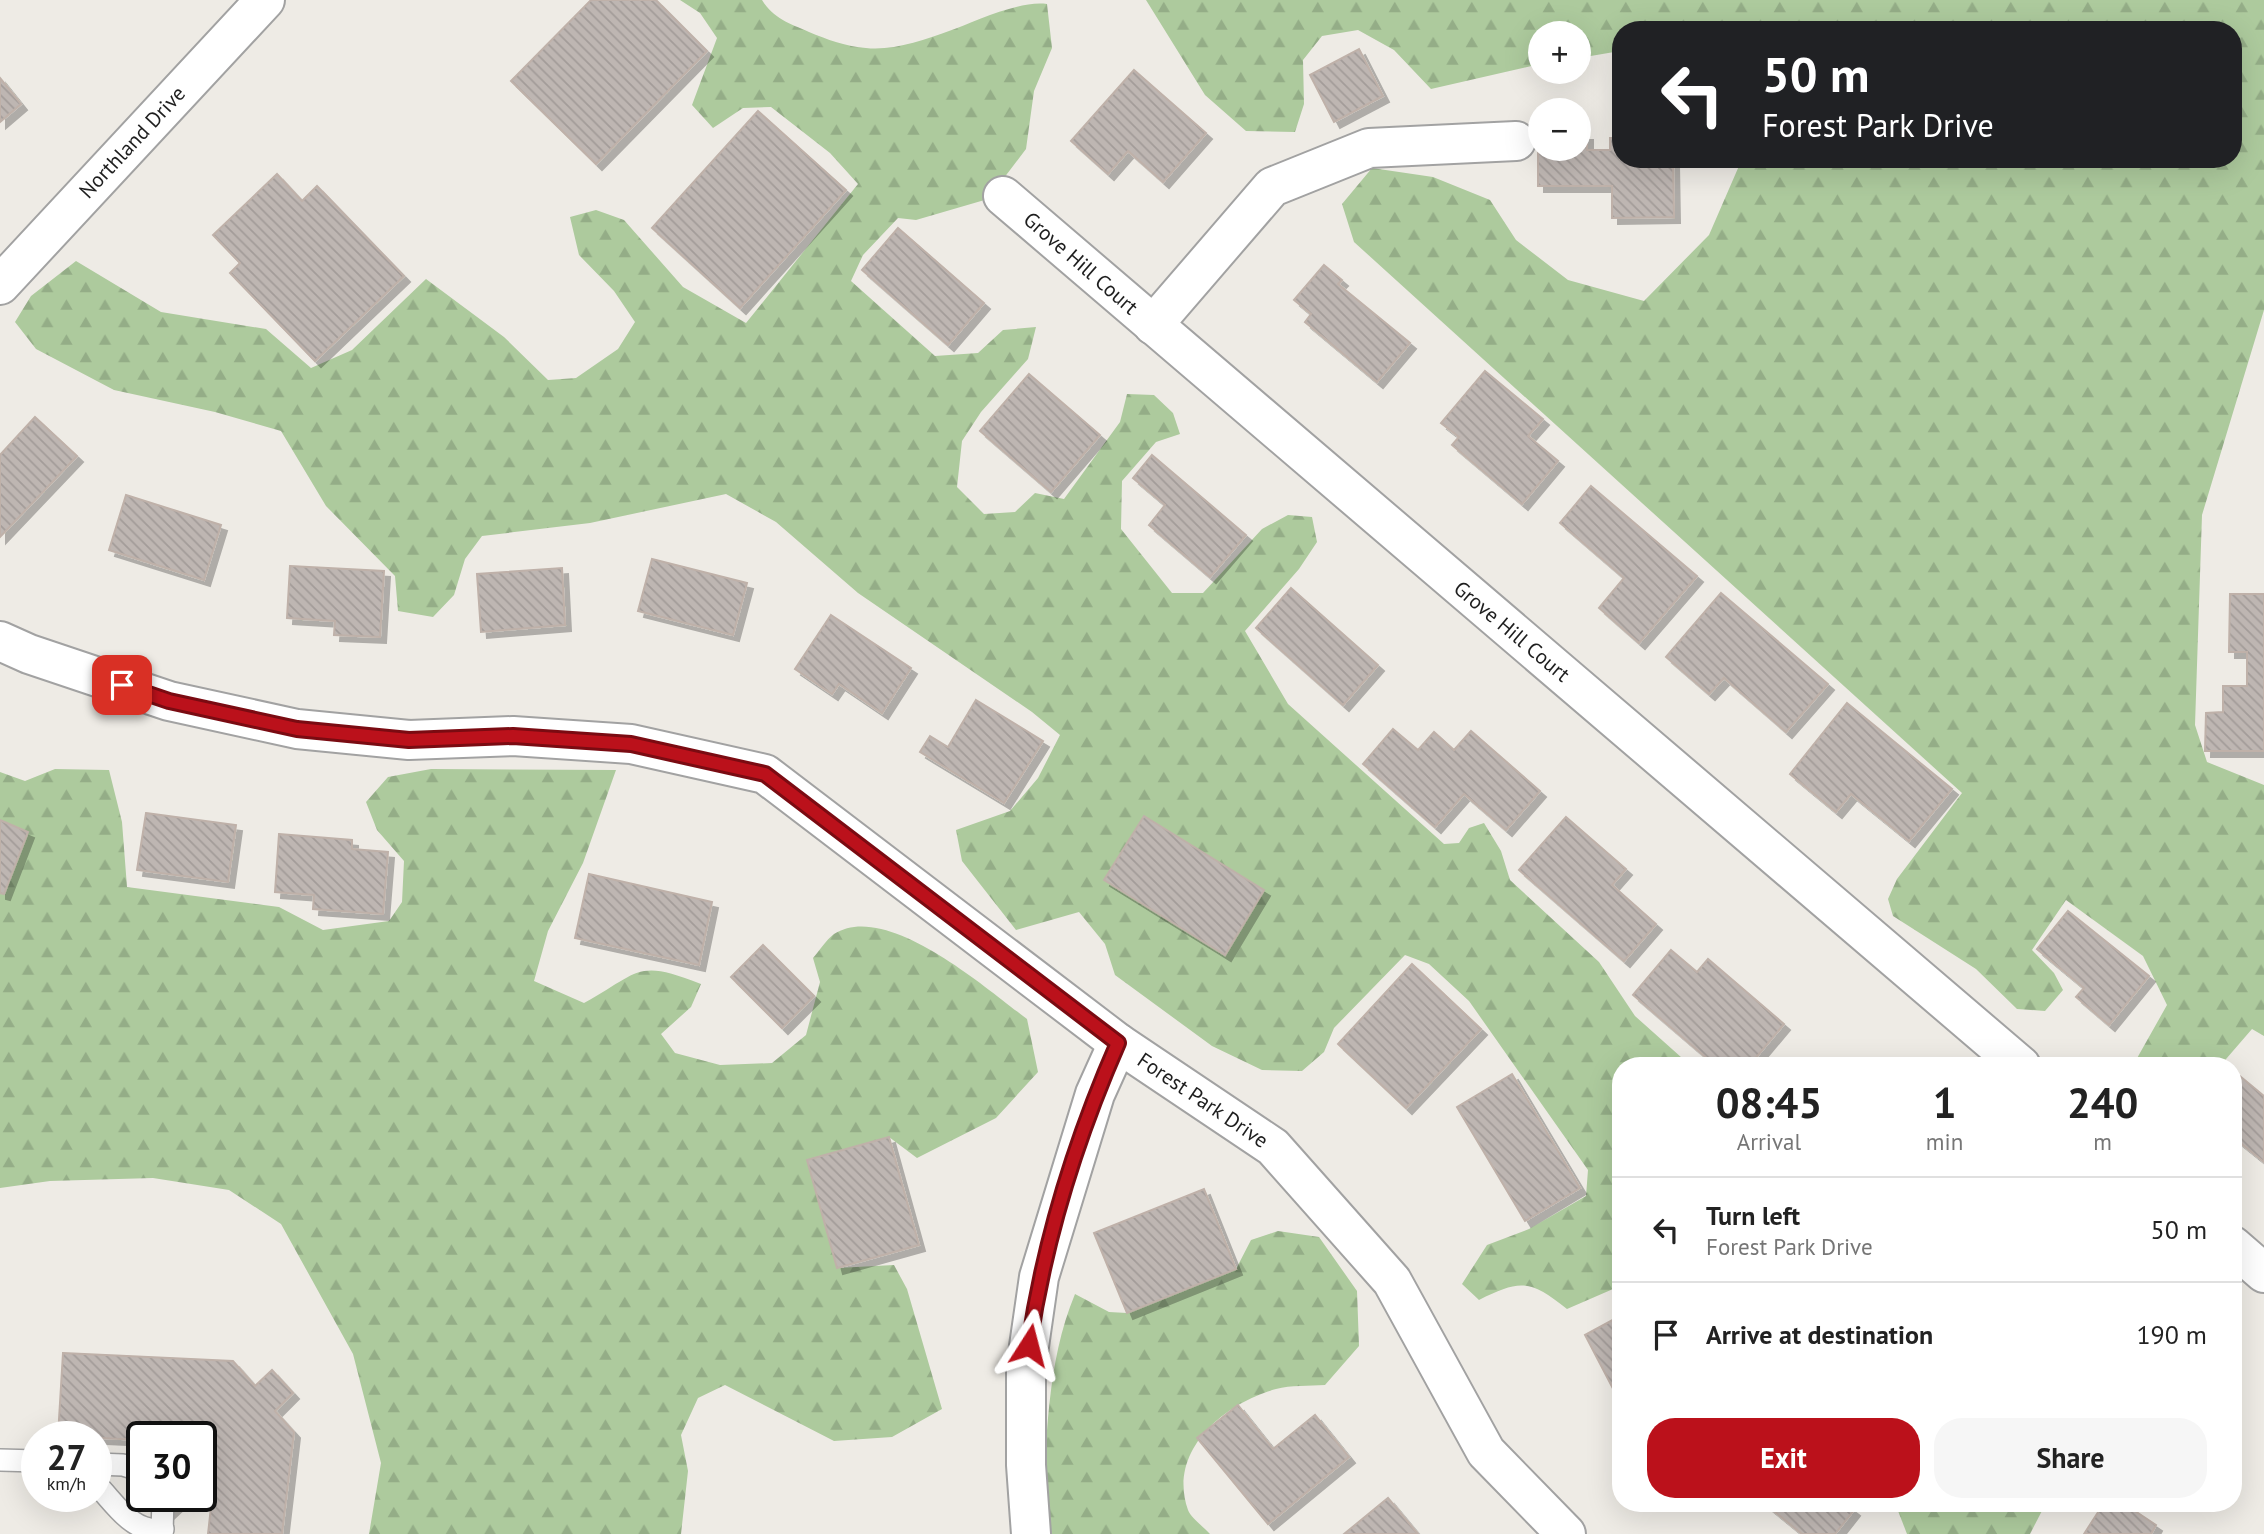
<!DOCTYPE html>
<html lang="en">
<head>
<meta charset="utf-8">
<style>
  body { margin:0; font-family:"PT Sans",sans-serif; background:#f6f6f6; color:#222; height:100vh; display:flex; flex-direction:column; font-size:26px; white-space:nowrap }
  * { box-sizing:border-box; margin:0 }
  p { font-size:23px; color:#767676 }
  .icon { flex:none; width:38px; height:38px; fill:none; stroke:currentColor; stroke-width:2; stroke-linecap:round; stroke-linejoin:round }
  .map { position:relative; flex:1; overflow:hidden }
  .side { position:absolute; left:1612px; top:1057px; width:630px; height:455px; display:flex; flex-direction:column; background:#fff; border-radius:28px; box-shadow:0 7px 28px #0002 }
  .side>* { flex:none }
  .banner { position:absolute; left:1612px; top:21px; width:630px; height:147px; border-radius:28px; box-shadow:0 7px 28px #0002; background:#202124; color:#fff; overflow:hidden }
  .tools { position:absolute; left:1528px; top:21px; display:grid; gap:14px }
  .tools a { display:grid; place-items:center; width:63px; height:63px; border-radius:50%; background:#fff; box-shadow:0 7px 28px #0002; font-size:35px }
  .speed { position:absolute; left:21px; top:1421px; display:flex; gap:14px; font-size:35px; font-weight:700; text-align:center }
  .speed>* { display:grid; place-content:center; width:91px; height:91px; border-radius:50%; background:#fff; box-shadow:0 7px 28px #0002; line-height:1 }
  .speed small { font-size:18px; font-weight:400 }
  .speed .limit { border:4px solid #111; border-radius:10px; background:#fff; color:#111 }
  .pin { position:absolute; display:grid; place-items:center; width:60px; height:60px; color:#fff; margin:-30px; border-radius:14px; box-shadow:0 4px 10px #0006 }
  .me { position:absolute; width:77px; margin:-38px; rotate:9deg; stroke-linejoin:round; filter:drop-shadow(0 0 5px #0008) }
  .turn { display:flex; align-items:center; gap:24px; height:147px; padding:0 35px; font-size:32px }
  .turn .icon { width:91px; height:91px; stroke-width:2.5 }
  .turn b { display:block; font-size:49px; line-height:60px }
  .eta { display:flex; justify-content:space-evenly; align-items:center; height:119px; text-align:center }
  .eta b { font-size:42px; font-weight:700; line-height:49px }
  .action { display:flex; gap:14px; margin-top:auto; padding:14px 35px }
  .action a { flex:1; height:80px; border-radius:28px; background:#bb111b; color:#fff; font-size:28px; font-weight:700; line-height:80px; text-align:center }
  .action a+a { background:#f6f6f6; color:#222 }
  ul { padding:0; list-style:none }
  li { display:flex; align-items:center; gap:21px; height:105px; padding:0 35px; border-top:2px solid #e0e0e0 }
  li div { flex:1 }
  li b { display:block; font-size:26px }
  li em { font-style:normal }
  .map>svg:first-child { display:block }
  .forest { fill:url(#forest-firs) }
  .building { fill:url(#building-back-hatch); stroke:#bfb1a9; stroke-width:2; filter:url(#shadow) }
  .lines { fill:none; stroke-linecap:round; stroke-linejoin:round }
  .service-casing { stroke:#a2a2a2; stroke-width:24 }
  .minor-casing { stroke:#a2a2a2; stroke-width:42 }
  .service { stroke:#fff; stroke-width:21 }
  .minor { stroke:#fff; stroke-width:38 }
  .route-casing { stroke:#7a0b12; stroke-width:18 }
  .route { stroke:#bb111b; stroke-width:12 }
  .labels { text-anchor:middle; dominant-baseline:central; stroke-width:6; stroke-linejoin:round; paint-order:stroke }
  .street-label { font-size:21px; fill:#1e1e1e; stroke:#fff }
</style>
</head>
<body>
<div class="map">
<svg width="2264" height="1534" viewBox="0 0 2264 1534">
  <defs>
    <pattern id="forest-firs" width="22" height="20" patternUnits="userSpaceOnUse" patternTransform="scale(1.75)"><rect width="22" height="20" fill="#adca9d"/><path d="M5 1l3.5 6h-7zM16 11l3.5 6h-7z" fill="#94ad87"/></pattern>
    <pattern id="building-back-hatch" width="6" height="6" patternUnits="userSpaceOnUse" patternTransform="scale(1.75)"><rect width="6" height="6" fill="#beb6b2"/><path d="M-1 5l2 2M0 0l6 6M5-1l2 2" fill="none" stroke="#a39c99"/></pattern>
    <filter id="shadow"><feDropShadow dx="6" dy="6" stdDeviation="0" flood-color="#0004"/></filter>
  </defs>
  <rect width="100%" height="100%" fill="#eeebe5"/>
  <g class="forest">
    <path d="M 680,0 L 762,0 C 774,19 789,23 809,32 C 826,39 847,47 866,48 C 892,51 925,40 949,31 C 974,22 1019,0 1047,4 L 1052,48 L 1034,91 L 1026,149 L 988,199 L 916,220 L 898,218 L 863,255 L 851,281 L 935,356 L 978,353 L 1003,330 L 1036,327 L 1028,359 L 981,412 L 962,441 L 957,487 L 984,514 L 1015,512 L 1035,493 L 1064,499 L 1120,422 L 1127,394 L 1154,395 L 1173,413 L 1180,434 L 1156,442 L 1122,481 L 1121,529 L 1172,593 L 1203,593 L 1262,529 L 1288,515 L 1312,517 L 1317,542 L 1299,569 L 1245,631 L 1288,704 L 1444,844 L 1459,843 L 1469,828 L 1484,823 L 1501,851 L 1510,880 L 1599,962 L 1635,1016 L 1691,1066 L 1620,1066 L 1620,1286 L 1567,1309 C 1531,1281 1522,1278 1479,1300 L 1462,1284 L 1487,1245 L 1529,1229 L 1586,1196 L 1588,1170 L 1469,1001 L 1429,964 L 1405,955 L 1334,1028 L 1324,1052 L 1302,1071 L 1262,1070 L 1212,1046 L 1115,975 L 1105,944 L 1079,912 L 1016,930 L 962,861 L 956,830 L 1010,811 L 1038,778 L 1060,735 L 1032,712 L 858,593 L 776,522 L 726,494 L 590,523 L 482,536 L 465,559 L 454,595 L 433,617 L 398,611 L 395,576 L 326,506 L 281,431 L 215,412 L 114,390 L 36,349 L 15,322 L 31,296 L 76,261 L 161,312 L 266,329 L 311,368 L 352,350 L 426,279 L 504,337 L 548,380 L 576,378 L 618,349 L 635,322 L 614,291 L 579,255 L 570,217 L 596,210 L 624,220 L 683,287 L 746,323 L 858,184 L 830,153 L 771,107 L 743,108 L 713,128 L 692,105 L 717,38 L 700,13 Z"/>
    <polygon points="1146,0 2264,0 2264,310 2202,515 2195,725 2207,762 2264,785 2264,1036 2252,1029 2220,1066 2138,1066 2136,1060 2167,1005 2143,956 2066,900 2032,950 2054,973 2063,990 2045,1011 2017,1009 1976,969 1893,916 1888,899 1897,879 1962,793 1354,242 1342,204 1372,168 1433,177 1490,200 1516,240 1568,280 1644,301 1709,235 1742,159 2233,159 2233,30 1620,30 1620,51 1579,58 1578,33 1540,33 1540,64 1431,89 1394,50 1358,30 1322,36 1303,60 1304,104 1295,132 1246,131 1205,95"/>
    <path d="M 55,769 L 109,770 L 122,822 L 127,887 L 279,907 L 323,930 L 389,921 L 402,902 L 404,861 L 377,830 L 366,802 L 388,777 L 431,769 L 616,770 L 583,863 L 548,931 L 534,981 L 584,1003 C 640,972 636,958 701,984 L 691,1007 L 661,1034 L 675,1053 L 720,1065 L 772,1063 L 806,1035 L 820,982 L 813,958 C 819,951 826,940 834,934 C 886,900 987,989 1027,1019 L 1038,1072 L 996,1118 L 917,1158 L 889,1137 L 807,1160 L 837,1268 L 894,1265 L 907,1289 L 942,1409 L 892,1437 L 834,1441 L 725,1385 L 698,1398 L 681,1435 L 688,1471 L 681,1534 L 369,1534 L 381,1463 L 353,1354 L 281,1224 L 229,1190 L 153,1178 L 50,1181 L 0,1188 L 0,772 L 25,781 Z"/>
    <path d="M 1278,1231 L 1319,1237 L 1357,1291 L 1359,1346 L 1325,1385 C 1309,1386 1291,1385 1276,1389 C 1224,1403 1167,1451 1188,1510 C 1191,1518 1204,1527 1210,1534 L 1046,1534 L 1042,1516 C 1047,1441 1046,1364 1075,1294 L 1109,1312 L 1127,1313 L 1236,1269 L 1251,1240 Z"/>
    <polygon points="1895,1503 2046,1503 2030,1534 1907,1534"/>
  </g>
  <g class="building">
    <polygon points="591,0 656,0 707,51 596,164 511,81"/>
    <polygon points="1359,49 1383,96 1334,122 1310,75"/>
    <polygon points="1134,70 1206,133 1163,182 1128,151 1108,174 1071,141"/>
    <polygon points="0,78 21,104 0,122"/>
    <polygon points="1616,105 1620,105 1620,159 1673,159 1674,217 1612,218 1612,186 1538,186 1538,135 1540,149 1578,149 1578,134 1587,134 1587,150 1610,150 1610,138 1616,138"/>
    <polygon points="758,111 846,190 740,308 652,228"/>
    <polygon points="277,174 302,201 317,186 404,276 315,361 230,273 240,263 213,235"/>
    <polygon points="898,228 984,303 948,345 862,270"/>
    <polygon points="1324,265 1342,280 1338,284 1410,343 1377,382 1305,322 1311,314 1294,300"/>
    <polygon points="1485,371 1543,419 1528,436 1558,461 1522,504 1452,445 1459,437 1441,423"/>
    <polygon points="1029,374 1100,435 1051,492 980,431"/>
    <polygon points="35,417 77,456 0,537 0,455"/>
    <polygon points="1152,455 1246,535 1210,577 1149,525 1165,505 1133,478"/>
    <polygon points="1591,486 1697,576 1639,643 1599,608 1624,578 1560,523"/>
    <polygon points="126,495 221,525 204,580 109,550"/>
    <polygon points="652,559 747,583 733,635 638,611"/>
    <polygon points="290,566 384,571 380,637 334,635 335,621 287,618"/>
    <polygon points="562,568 565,625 481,632 477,574"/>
    <polygon points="1291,588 1378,665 1343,705 1256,628"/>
    <polygon points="1721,593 1828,684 1786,732 1724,678 1709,694 1666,657"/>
    <polygon points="2230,594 2264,594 2264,751 2205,751 2206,713 2223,712 2223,686 2247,686 2247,652 2229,652"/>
    <polygon points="831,615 911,668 882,713 839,684 832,694 795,669"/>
    <polygon points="976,700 1043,741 1004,803 920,752 930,736 948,747"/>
    <polygon points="1847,703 1952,789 1909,841 1851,794 1836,812 1790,774"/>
    <polygon points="1393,729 1418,750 1434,732 1454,750 1471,731 1540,791 1506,830 1464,794 1435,827 1363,764"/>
    <polygon points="146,813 236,825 228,882 137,870"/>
    <polygon points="1144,816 1264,890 1225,955 1104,880"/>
    <polygon points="1566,817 1626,869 1612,885 1656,924 1624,961 1519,870"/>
    <polygon points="0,820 28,832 4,894 0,893"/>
    <polygon points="279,834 352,840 352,849 388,852 383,914 313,909 314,895 275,892"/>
    <polygon points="589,874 712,902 699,965 575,938"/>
    <polygon points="2068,911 2149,976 2109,1025 2076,997 2084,988 2037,949"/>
    <polygon points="763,945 814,996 782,1028 731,977"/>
    <polygon points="1671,950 1697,972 1708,959 1784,1024 1749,1066 1716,1066 1633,995"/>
    <polygon points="1412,964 1481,1029 1406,1108 1338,1044"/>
    <polygon points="2235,1072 2264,1096 2264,1162 2233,1137"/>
    <polygon points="1512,1074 1580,1188 1525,1221 1457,1107"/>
    <polygon points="889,1137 919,1245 837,1268 807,1160"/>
    <polygon points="1204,1189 1236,1269 1127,1313 1094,1233"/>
    <polygon points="1620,1316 1620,1402 1585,1335"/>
    <polygon points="63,1353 233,1361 255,1386 272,1370 293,1393 275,1411 294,1432 282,1534 208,1534 215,1471 201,1483 201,1437 142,1437 142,1440 58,1436"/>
    <polygon points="1238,1405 1273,1449 1315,1415 1349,1457 1268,1524 1197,1438"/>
    <polygon points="142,1488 142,1496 186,1496 160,1520 136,1493"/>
    <polygon points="1388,1498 1418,1534 1344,1534"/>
    <polygon points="1764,1503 1845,1503 1854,1510 1835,1534 1802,1534"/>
    <polygon points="2104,1503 2123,1503 2156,1525 2151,1534 2084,1534"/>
  </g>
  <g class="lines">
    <g class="service-casing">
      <g id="service">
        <polyline points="0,1460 37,1461"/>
        <polyline points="96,1464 123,1465 136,1469"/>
        <path d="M 96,1484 C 116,1504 132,1534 163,1529"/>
        <polyline points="162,1534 163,1498"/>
      </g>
    </g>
    <g class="minor-casing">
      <g id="minor">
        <polyline points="1003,196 2021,1066"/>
        <polyline points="0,285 265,0"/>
        <polyline points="1153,325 1272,187 1369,148 1516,141"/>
        <polyline points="0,641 29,654 169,701 297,729 409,740 513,736 631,744 765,774 1118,1043 1273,1147 1392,1281 1486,1452 1566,1534"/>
        <polyline points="2233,1246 2264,1273"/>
        <polyline points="1031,1534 1026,1465 1026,1367 1039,1277 1095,1094 1118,1043"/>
      </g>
    </g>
    <use href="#service" class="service"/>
    <use href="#minor" class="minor"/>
  </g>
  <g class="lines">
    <g class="route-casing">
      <path id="route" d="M 122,685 L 169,701 L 297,729 L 409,740 L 513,736 L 631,744 L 765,774 L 1118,1043 C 1076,1139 1044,1242 1029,1345"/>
    </g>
    <use href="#route" class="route"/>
  </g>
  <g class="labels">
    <g class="street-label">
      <text transform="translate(132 142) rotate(-47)">Northland Drive</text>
      <text transform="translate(1081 263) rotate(41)">Grove Hill Court</text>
      <text transform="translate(1512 631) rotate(40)">Grove Hill Court</text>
      <text transform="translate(1203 1100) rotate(34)">Forest Park Drive</text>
    </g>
  </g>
</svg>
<div class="tools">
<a>+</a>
<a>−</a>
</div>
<div class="speed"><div>27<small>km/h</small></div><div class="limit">30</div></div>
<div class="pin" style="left:122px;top:685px;background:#d93025"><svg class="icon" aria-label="arrive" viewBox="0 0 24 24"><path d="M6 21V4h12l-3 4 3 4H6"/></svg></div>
<svg class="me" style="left:1029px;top:1345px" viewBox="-20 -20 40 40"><path d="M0-17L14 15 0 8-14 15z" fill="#bb111b" stroke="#fff" stroke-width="4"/></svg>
<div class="banner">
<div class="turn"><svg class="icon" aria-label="left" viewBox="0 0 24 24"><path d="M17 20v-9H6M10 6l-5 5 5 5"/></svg><div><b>50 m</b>Forest Park Drive</div></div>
</div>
<section class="side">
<div class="eta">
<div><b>08:45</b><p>Arrival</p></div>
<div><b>1</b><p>min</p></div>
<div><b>240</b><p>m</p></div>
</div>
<ul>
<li><svg class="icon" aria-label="left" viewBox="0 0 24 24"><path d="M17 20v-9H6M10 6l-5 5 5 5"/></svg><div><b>Turn left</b><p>Forest Park Drive</p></div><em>50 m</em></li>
<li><svg class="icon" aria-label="arrive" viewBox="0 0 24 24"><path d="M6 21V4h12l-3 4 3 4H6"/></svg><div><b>Arrive at destination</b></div><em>190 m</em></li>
</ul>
<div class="action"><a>Exit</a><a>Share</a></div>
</section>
</div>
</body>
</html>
